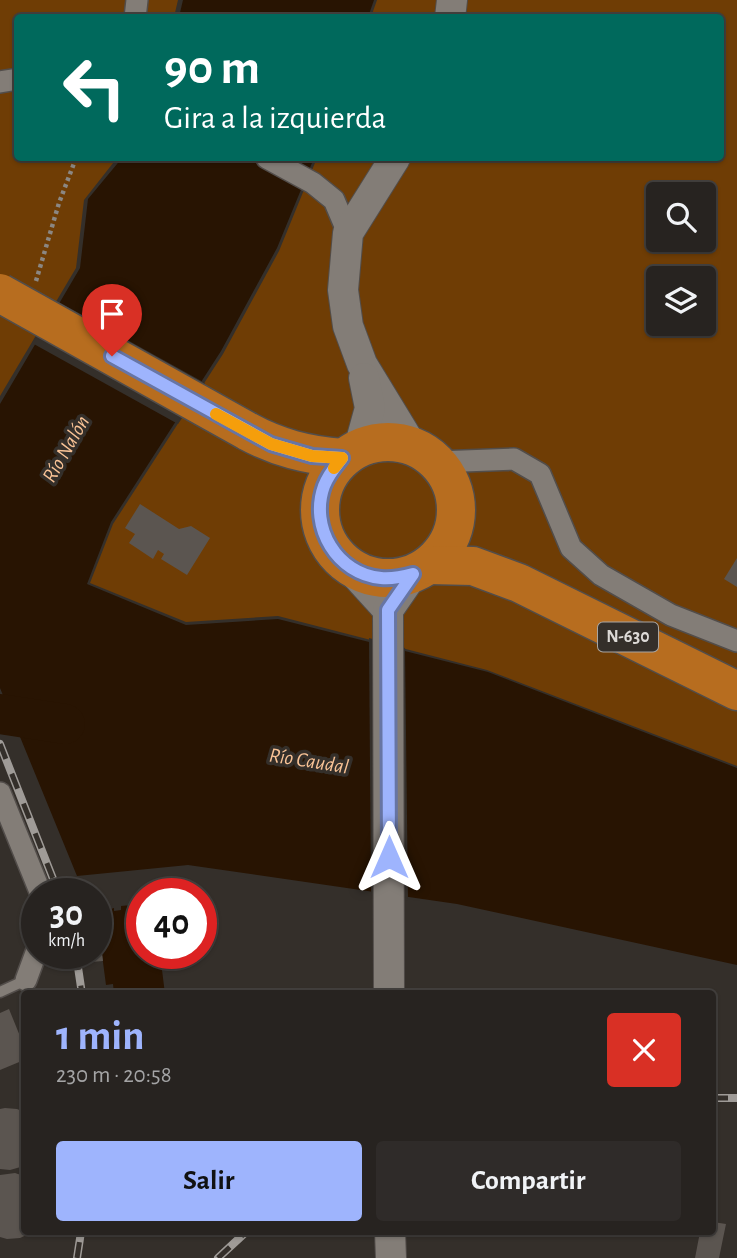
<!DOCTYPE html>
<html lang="es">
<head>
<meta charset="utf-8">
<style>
  body { margin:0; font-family:"Alegreya Sans",sans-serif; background:#2f2b29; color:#f1f3f6; height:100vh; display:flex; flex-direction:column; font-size:26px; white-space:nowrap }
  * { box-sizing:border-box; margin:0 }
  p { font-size:23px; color:#a4a4a5 }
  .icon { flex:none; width:38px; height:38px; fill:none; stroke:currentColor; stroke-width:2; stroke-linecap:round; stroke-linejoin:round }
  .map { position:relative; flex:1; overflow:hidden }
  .drawer { position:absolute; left:21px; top:990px; width:695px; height:245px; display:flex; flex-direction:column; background:#272320; border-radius:7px; box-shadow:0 2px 5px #0004,0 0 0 2px #43403e }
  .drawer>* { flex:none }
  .guide { position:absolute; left:14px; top:14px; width:710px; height:147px; border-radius:7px; box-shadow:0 2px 5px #0004,0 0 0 2px #43403e; background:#00695c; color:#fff; overflow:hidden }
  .tools { position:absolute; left:646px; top:182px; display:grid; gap:14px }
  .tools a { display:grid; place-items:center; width:70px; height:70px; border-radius:7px; background:#272320; box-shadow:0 2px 5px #0004,0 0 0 2px #43403e; font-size:35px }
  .speed { position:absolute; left:21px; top:878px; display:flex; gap:14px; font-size:35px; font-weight:700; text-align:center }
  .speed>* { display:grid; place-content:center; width:91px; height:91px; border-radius:50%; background:#272320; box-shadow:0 2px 5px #0004,0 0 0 2px #43403e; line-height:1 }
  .speed small { font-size:18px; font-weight:400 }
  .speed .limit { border:10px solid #d22; background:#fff; color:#111 }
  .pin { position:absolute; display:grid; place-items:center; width:60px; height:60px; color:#fff; margin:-72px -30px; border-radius:50% 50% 50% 0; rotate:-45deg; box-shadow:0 0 7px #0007 }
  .pin .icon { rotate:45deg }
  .me { position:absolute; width:77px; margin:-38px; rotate:0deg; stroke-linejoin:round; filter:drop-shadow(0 0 5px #0008) }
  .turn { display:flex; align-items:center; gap:24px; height:147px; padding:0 35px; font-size:32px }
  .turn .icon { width:91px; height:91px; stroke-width:2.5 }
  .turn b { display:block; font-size:49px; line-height:60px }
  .round { display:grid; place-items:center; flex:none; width:74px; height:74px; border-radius:7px; background:#2f2b29 }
  .headline { display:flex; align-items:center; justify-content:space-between; height:119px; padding:0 35px }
  h1 { font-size:42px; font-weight:600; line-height:52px; color:#9eb4fd }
  .primary-button { display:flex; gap:14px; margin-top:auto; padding:14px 35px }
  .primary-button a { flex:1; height:80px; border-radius:7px; background:#9eb4fd; color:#111; font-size:28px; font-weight:600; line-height:80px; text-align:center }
  .primary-button a+a { background:#2f2b29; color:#f1f3f6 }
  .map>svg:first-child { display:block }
  .green { fill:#6f3d05; fill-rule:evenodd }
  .water { fill:#281402 }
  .pier { fill:#342f2a }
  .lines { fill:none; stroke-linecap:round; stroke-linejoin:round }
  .river { stroke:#281402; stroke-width:40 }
  .building { fill:#5b5550 }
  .lane-casing { stroke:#524d4a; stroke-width:13 }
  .street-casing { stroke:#524d4a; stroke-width:24 }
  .secondary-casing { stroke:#524d4a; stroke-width:32 }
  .highway-casing { stroke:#524d4a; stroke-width:41 }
  .path { stroke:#8b8783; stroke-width:4.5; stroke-dasharray:3.5 3.5; stroke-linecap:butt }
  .lane { stroke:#837d77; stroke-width:10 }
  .street { stroke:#837d77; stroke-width:21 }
  .secondary { stroke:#837d77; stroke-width:30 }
  .highway { stroke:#b76d1f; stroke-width:38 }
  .rail-casing { stroke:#9f9b97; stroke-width:8 }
  .rail { stroke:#342f2a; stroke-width:5; stroke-dasharray:16; stroke-linecap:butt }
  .highway-bridge-casing { stroke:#524d4a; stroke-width:41; stroke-linecap:butt }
  .highway-bridge { stroke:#b76d1f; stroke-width:38 }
  .route-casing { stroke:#6775a4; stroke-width:18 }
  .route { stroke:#9eb4fd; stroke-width:12 }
  .slow { stroke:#f59e0b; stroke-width:12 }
  .labels { text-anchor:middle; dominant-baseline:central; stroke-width:7; stroke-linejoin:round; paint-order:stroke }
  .shield { fill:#342f2a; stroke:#aaa6a2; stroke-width:2 }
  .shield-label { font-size:18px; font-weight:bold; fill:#dcd9d6 }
  .water-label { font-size:21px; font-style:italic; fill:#f9c396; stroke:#342f2a }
</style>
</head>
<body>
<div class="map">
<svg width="737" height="1258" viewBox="0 0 737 1258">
  <rect width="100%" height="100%" fill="#342f2a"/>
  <g class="green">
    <polygon points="0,0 178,0 174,17 18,18 18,158 117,158 84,200 76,268 0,396"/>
    <path d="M 377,0 L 737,0 L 737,766 L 487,670 L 278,616 L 186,622 L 90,583 L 113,524 L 223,354 L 279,251 L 317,158 L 721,158 L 721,18 L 371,17 ZM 658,194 L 704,194 L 704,240 L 658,240 ZM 658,278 L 704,278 L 704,324 L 658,324 Z"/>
  </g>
  <g class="water">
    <polygon points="183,0 374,0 368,17 179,17"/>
    <polygon points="122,158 314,158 277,248 221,351 111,522 87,584 186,625 278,619 488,672 737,768 737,965 457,904 188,865 77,876 0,688 0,404 80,268 88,199"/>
    <polygon points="142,904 142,954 160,954 165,994 114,994 113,984 106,985 96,909 100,908 101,912 114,908 114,911 121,910 121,906"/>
  </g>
  <g class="pier">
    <polygon points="57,301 205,383 178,424 32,343"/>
    <polygon points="369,638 405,648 408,901 371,895"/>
  </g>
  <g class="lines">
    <polyline class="river" points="0,714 65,724"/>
  </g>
  <g class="building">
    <polygon points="140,504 179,529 191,526 210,538 187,575 161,559 164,554 158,550 153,559 129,543 135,534 125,528"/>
    <polygon points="737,558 737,587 724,579"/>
    <polygon points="96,929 99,929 103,961 91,962 90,954 96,954"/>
    <polygon points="9,1009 24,1046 24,1060 0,1070 0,1013"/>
    <polygon points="5,1108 17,1109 24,1112 24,1166 10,1170 0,1169 0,1109"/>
    <polygon points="15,1173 24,1176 24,1232 33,1232 20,1238 7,1239 0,1237 0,1175"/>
    <polygon points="713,1222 726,1224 719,1258 695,1258 700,1232 712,1232"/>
  </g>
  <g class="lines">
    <g class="lane-casing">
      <polyline id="lane" points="0,992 26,980"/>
    </g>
    <g class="street-casing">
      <g id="street">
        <polyline points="135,18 137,0"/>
        <polyline points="0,82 18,79"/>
        <polyline points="267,158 313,183 334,200 348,233"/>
        <polyline points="437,462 514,459 540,474 571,548 601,575 671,615 737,641"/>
        <polyline points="0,793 41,894"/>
        <polyline points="26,980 37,950"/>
      </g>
    </g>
    <g class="secondary-casing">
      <g id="secondary">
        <polyline points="450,18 452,0"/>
        <polyline points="395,158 348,233 343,290 348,326 362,364 412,446"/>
        <polyline points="359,448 370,408 364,378"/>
        <polyline points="347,565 388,610"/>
        <polyline points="389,994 388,610 413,574"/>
        <polyline points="390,1232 391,1258"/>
      </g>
    </g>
    <g class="highway-casing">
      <g id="highway">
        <path d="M 247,431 C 278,448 307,455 342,458"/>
        <circle cx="388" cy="510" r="68"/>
        <polyline points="430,565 473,566 519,583 737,691"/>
      </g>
    </g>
    <polyline class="path" points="36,281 59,203 76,158"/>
    <use href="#lane" class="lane"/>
    <use href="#street" class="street"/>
    <use href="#secondary" class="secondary"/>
    <use href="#highway" class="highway"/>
    <g class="rail-casing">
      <g id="rail">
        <polyline points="0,744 59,894"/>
        <polyline points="76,954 82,994"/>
        <polyline points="712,1098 737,1098"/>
        <polyline points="77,1258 81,1232"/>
        <polyline points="218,1258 246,1232"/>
      </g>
    </g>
    <use href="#rail" class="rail"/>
    <g class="highway-bridge-casing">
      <polyline id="highway-bridge" points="0,293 247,431"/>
    </g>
    <use href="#highway-bridge" class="highway-bridge"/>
  </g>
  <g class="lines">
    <g class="route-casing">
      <path id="route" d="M 112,356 L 271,444 L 312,456 L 342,458 C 335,467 328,475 324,486 C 309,527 337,574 381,578 C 393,579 402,577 413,574 L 388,610 L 389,857"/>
    </g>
    <use href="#route" class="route"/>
    <polyline class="slow" points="216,414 271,444 312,456 342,458 334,468"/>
  </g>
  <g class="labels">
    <rect class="shield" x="598" y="622.5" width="60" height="29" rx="5"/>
    <g class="shield-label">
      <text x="628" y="637">N-630</text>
    </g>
    <g class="water-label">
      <text transform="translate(66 449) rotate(-60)">Río Nalón</text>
      <text transform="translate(309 761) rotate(9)">Río Caudal</text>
    </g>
  </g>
</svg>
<div class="tools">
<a><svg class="icon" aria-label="search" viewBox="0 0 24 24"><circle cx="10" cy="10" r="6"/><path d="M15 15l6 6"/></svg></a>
<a><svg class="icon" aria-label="layers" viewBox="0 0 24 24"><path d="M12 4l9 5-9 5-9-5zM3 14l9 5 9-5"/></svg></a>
</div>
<div class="speed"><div>30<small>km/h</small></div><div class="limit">40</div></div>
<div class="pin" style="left:112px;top:356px;background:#d93025"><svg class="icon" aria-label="arrive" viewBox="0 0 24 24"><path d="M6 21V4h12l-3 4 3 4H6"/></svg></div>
<svg class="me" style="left:389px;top:857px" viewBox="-20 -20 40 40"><path d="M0-17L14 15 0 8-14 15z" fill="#9eb4fd" stroke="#fff" stroke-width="4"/></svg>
<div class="guide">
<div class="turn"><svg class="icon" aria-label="left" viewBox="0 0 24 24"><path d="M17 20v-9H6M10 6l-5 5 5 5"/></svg><div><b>90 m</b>Gira a la izquierda</div></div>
</div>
<section class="drawer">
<div class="headline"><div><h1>1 min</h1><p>230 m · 20:58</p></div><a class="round" style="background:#d93025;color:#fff"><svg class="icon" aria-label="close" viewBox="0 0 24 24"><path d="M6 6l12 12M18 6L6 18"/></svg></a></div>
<div class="primary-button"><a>Salir</a><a>Compartir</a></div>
</section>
</div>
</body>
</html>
